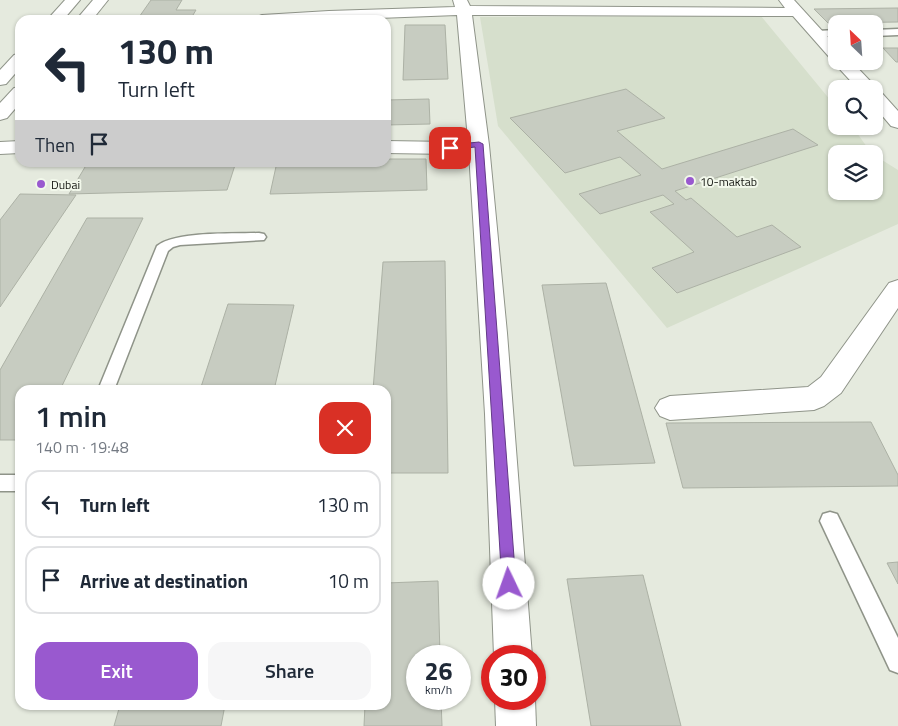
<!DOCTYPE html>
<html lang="en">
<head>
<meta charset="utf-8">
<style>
  body { margin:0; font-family:"Titillium Web",sans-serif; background:#f6f6f7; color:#1f2937; height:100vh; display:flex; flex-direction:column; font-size:19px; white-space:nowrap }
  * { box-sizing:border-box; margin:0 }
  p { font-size:16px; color:#747a83 }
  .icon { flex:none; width:28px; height:28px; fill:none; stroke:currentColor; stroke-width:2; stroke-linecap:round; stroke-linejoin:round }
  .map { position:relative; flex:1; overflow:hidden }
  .sheet { position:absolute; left:15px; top:385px; width:376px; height:325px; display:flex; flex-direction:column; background:#fff; border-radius:15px; box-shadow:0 1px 4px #0004 }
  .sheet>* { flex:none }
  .banner { position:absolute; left:15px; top:15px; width:376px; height:152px; border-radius:15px; box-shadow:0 1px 4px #0004; background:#fff; color:#1f2937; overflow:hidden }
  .needle { width:32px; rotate:335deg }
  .fabs { position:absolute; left:828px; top:15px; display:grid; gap:10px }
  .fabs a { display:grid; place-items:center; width:55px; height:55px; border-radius:10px; background:#fff; box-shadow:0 1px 4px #0004; font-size:25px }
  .speed { position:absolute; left:406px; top:645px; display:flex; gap:10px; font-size:25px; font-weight:700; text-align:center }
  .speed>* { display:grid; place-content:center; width:65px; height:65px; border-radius:50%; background:#fff; box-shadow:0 1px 4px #0004; line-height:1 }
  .speed small { font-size:12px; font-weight:400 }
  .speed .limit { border:8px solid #d22; background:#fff; color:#111 }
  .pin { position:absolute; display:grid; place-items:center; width:42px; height:42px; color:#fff; margin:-21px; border-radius:10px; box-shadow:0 2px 8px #0006 }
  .me { position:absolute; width:55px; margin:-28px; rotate:357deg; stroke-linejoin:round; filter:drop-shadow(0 0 4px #0008) }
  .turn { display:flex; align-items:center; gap:18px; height:105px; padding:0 20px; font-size:22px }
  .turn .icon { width:65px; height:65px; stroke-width:2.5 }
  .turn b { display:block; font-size:35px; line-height:42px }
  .then { display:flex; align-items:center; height:48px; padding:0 20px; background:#0003; gap:10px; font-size:19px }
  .round { display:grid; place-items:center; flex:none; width:52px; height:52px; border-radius:15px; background:#f6f6f7 }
  .summary { display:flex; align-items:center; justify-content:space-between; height:85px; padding:0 20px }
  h1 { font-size:30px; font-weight:600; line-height:38px }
  .primary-button { display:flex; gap:10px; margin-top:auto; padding:10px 20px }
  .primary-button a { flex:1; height:58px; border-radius:15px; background:#9959cf; color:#fff; font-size:20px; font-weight:600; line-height:58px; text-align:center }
  .primary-button a+a { background:#f6f6f7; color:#1f2937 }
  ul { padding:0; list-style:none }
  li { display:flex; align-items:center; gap:15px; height:68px; margin:0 10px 8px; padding:0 10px; border:2px solid #e0e1e3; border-radius:15px }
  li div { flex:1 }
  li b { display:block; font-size:19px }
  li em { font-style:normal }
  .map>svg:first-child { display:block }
  .built { fill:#d6dfcc }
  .building { fill:#c7ccc1; stroke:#acb1a5 }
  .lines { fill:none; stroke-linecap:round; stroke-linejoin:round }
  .lane-casing { stroke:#8f9489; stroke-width:3 }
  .street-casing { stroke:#8f9489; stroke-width:2 }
  .secondary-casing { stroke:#8f9489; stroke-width:2 }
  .lane { fill:#fff; fill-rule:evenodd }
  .street { fill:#fff; fill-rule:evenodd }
  .secondary { fill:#fff; fill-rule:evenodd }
  .route { fill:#9959cf; stroke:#633a87 }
  .poi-dot { fill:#9959cf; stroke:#f2f8eb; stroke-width:2 }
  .labels { text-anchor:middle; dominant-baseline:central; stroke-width:4; stroke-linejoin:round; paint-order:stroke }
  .far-poi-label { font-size:12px; fill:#151712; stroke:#f2f8eb; text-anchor:start }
</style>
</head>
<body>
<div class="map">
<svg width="898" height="726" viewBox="0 0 898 726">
  <rect width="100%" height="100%" fill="#e5eade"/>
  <polygon class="built" points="761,16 836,107 836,126 852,126 872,154 836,154 836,191 874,191 874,155 898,170 898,224 667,328 498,126 480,17"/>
  <g class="building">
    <polygon points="151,0 182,0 176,10 196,10 190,20 137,20"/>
    <polygon points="898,8 898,22 828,23 814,9"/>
    <polygon points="405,25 445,25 448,79 403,80"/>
    <polygon points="883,48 898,48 898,62 896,62"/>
    <polygon points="626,89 665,118 617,131 662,169 793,129 818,145 675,191 686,200 691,198 737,237 772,225 801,247 677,293 652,268 694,252 650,212 674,204 663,195 600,214 579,194 641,175 620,157 565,173 510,118"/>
    <polygon points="429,99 430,124 386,125 386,100"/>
    <polygon points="386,159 426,159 427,190 270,194 277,162 386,162"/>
    <polygon points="88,162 236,162 227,190 69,194"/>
    <polygon points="20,194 76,195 0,307 0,220"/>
    <polygon points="87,218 143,218 60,390 20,390 20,440 0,440 0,370"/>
    <polygon points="445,261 448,473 386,473 386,390 373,390 383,262"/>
    <polygon points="606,283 655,463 574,466 542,285"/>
    <polygon points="228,304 294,305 274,390 200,390"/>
    <polygon points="871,422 898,475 898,486 683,488 666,423"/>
    <polygon points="898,562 898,584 887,563"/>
    <polygon points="643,575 681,726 591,726 567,579"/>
    <polygon points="438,581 440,656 418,656 418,699 441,699 442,726 364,726 365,705 386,705 386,583"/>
    <polygon points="120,705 225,705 221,726 114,726"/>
  </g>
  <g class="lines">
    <g class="lane-casing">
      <g id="lane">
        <polygon points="898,29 898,35 874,36 874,30"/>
        <polygon points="836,30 836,36 817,37 812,34 817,31"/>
        <path d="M 259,233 L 264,234 L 266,237 L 264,240 L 180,245 L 173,247 L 168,251 L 114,390 L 98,390 L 157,246 C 175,231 234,234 259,233 Z"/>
        <rect x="0" y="475" width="20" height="16"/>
        <polygon points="830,512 837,514 898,638 898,673 890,670 820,521 823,514"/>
      </g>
    </g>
    <g class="street-casing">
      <g id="street">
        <polygon points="453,0 467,0 470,6 785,8 779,0 794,0 836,46 836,61 851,61 874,85 876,90 880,91 898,111 898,128 891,126 874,106 874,89 858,89 836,65 835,60 830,58 793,16 472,15 489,145 507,333 532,656 494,656 485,414 469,152 450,154 386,153 386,141 450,142 468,140 457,15 326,20 254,20 257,17 262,15 329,11 455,7"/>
        <polygon points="20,141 20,153 0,154 0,142"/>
        <polygon points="898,280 898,308 841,393 824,406 814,410 670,420 660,416 655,408 660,400 670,396 808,387 821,377 889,283"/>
        <polygon points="495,699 535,699 536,726 496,726"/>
      </g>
    </g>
    <g class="secondary-casing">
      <g id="secondary">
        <polygon points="65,0 80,0 63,20 47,20"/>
        <polygon points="93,0 108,0 92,20 76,20"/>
        <polygon points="20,53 20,68 6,84 0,85 0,70 14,55"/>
        <polygon points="20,87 20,103 7,118 0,120 0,103 14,88"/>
      </g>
    </g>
    <use href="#lane" class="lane"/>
    <use href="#street" class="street"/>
    <use href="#secondary" class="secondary"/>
  </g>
  <polygon class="route" points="479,142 483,144 516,584 514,589 509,591 504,589 502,584 475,147 450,150 446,148 450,145"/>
  <g class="poi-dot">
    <circle cx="690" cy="181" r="5"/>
    <circle cx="41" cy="184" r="5"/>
  </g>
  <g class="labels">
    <g class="far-poi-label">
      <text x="700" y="181">10-maktab</text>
      <text x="51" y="184">Dubai</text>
    </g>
  </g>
</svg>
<div class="fabs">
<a><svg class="needle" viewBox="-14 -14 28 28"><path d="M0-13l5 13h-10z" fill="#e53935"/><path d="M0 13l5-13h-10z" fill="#747a83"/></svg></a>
<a><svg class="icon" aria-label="search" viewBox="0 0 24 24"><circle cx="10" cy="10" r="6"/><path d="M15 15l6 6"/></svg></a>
<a><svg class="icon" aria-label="layers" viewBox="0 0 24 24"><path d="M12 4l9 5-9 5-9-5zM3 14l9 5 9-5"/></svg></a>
</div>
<div class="speed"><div>26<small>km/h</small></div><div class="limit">30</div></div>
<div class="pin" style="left:450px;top:148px;background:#d93025"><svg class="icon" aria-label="arrive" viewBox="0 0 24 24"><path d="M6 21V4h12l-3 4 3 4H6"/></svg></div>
<svg class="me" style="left:509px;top:584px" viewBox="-20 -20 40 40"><circle r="19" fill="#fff"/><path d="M0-13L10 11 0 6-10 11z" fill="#9959cf"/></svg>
<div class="banner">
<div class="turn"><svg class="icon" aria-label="left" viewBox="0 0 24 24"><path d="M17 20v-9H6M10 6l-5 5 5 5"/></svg><div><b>130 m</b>Turn left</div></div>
<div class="then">Then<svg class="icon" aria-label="arrive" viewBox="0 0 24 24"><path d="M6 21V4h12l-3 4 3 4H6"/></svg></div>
</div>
<section class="sheet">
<div class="summary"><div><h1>1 min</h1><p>140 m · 19:48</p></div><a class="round" style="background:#d93025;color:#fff"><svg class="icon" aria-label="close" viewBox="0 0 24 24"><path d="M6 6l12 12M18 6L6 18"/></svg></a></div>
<ul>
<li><svg class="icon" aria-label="left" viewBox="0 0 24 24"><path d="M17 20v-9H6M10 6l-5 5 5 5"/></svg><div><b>Turn left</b></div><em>130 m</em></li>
<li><svg class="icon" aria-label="arrive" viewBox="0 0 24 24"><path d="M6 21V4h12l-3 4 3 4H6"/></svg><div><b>Arrive at destination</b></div><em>10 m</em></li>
</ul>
<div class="primary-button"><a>Exit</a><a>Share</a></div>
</section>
</div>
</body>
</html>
